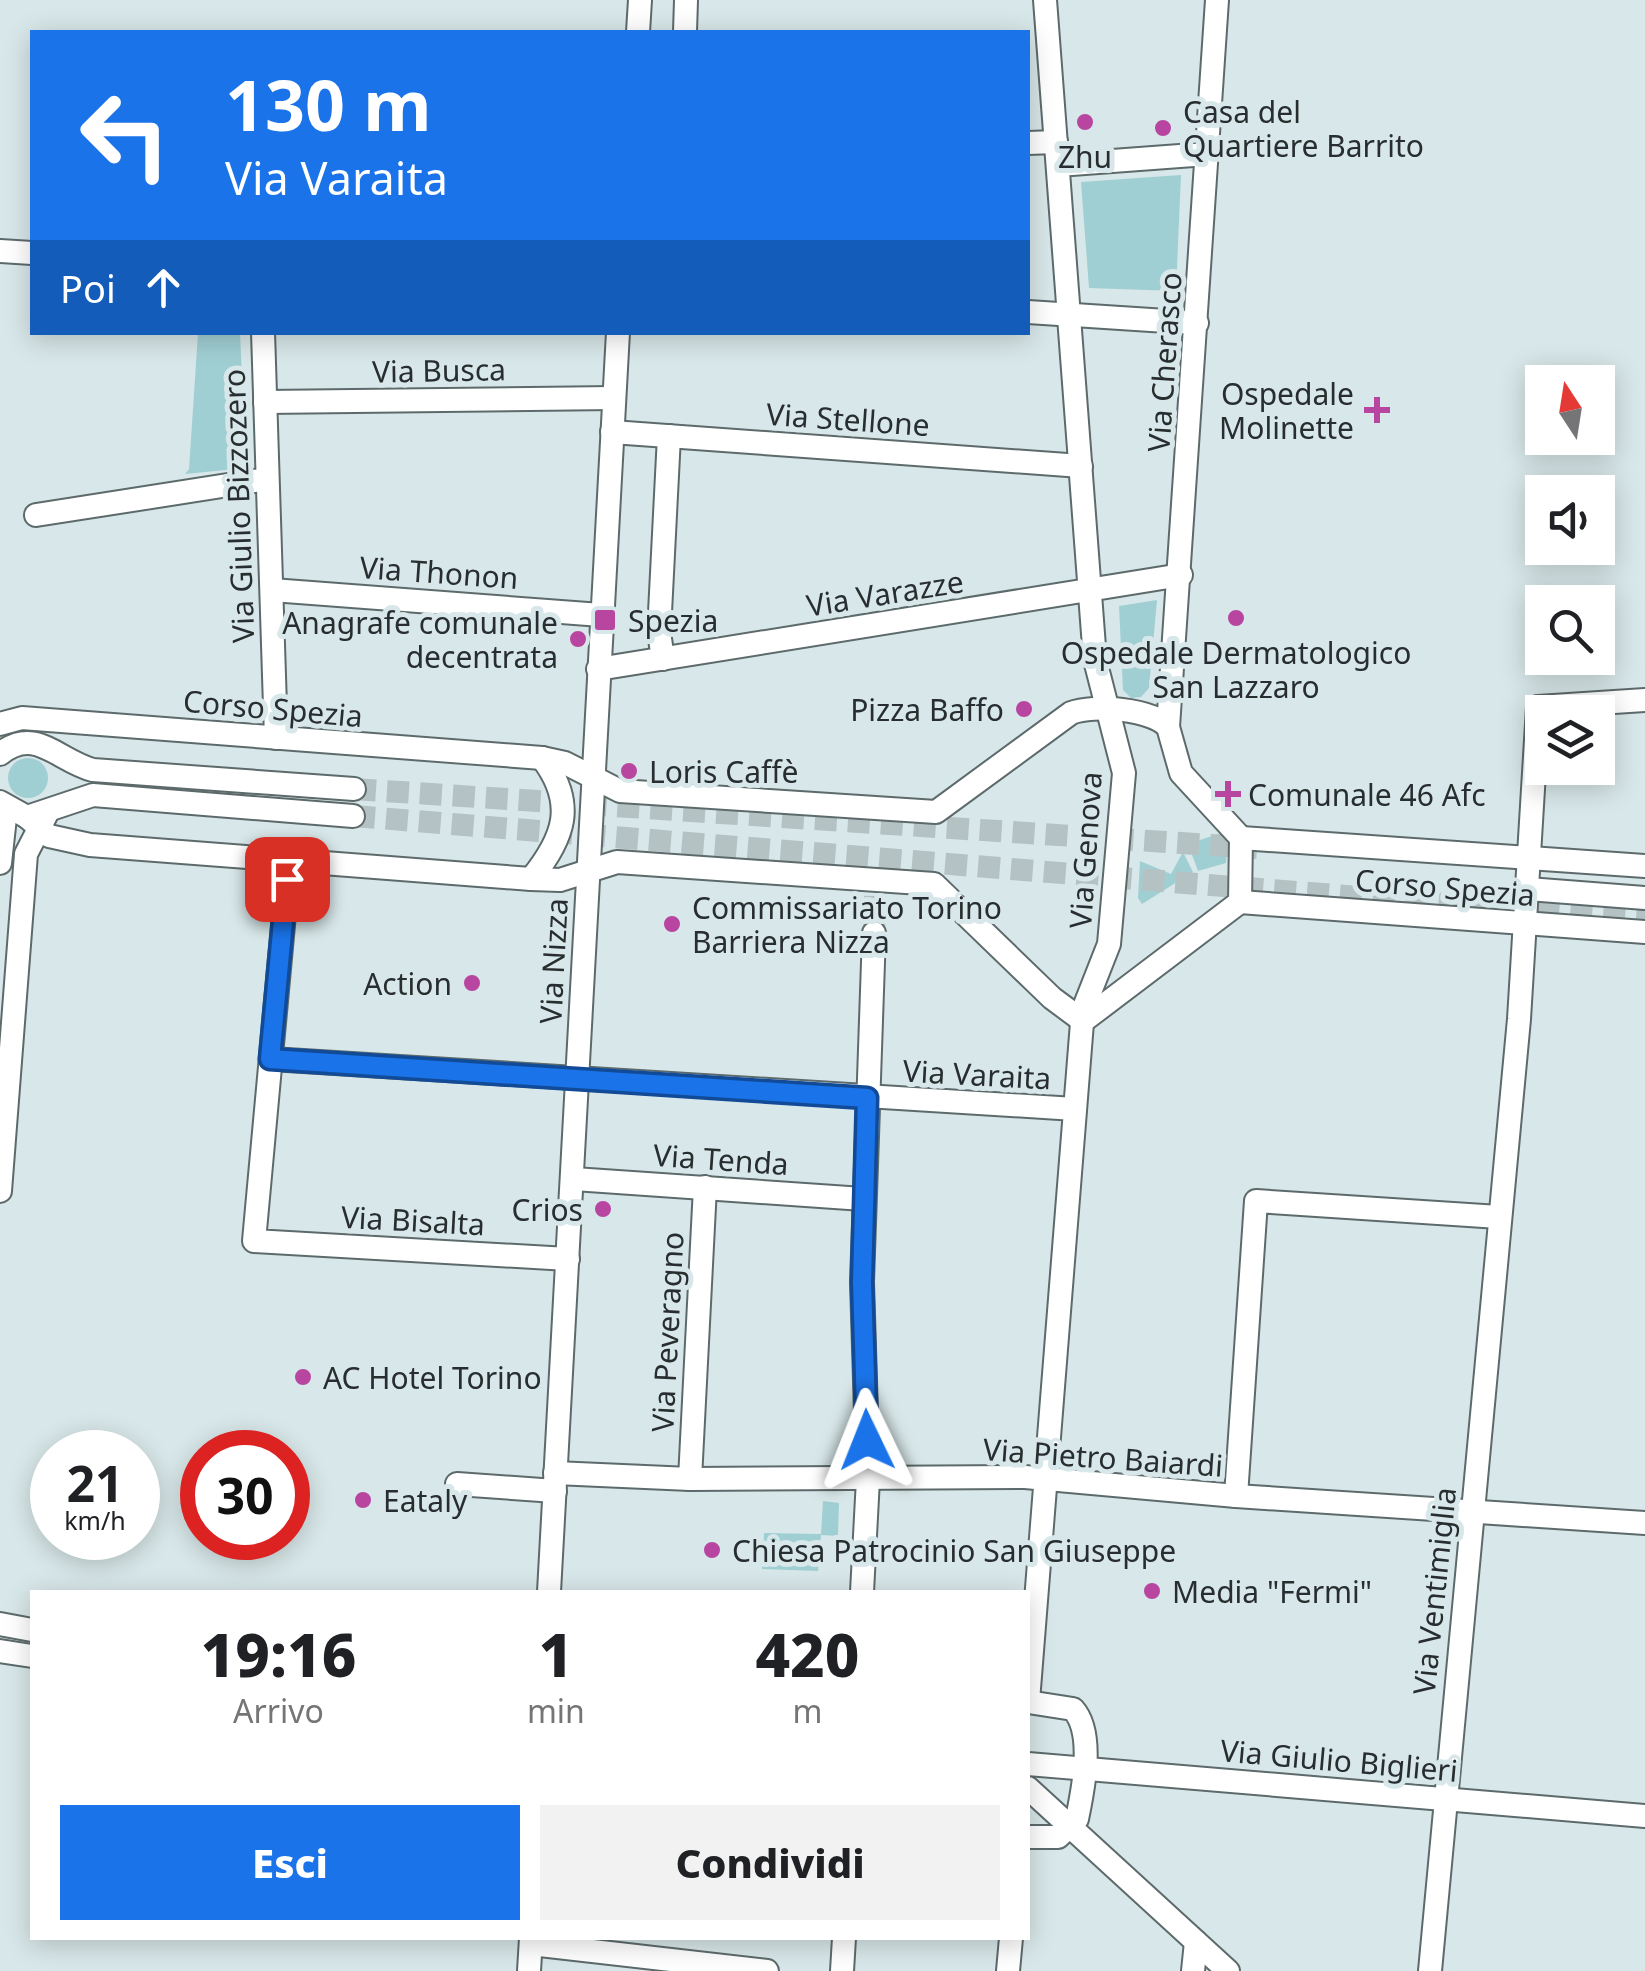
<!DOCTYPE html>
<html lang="it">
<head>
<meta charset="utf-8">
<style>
  body { margin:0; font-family:"Noto Sans",sans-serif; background:#f2f2f2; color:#202124; height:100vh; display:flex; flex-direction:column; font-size:38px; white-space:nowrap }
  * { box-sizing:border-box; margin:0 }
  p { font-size:32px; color:#757577 }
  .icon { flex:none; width:55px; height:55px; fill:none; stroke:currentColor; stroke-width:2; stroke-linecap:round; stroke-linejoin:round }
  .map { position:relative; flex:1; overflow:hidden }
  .drawer { position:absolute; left:30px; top:1590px; width:1000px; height:350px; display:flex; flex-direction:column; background:#fff; border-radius:0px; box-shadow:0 5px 25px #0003 }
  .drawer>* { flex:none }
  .top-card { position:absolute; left:30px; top:30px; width:1000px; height:305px; border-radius:0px; box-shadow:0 5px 25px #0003; background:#1a73e8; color:#fff; overflow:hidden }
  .needle { width:65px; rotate:348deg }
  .buttons { position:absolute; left:1525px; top:365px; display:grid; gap:20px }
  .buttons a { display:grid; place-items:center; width:90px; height:90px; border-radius:0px; background:#fff; box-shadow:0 5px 25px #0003; font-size:50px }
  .speed { position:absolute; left:30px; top:1430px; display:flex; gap:20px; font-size:50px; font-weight:700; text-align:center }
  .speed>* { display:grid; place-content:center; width:130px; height:130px; border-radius:50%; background:#fff; box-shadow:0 5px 25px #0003; line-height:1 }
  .speed small { font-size:25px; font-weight:400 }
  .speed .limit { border:15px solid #d22; background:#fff; color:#111 }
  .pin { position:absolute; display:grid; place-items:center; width:85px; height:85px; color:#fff; margin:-42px; border-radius:20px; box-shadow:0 5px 15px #0006 }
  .me { position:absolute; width:110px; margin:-55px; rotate:358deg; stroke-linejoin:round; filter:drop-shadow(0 0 8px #0008) }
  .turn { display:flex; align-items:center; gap:35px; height:210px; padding:0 30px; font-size:45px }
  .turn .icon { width:130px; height:130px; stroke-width:2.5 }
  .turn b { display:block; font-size:70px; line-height:85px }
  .then { display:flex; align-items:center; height:95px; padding:0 30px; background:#0003; gap:20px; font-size:38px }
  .eta { display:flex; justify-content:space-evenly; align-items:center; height:170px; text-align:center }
  .eta b { font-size:60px; font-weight:800; line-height:70px }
  .action { display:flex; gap:20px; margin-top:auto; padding:20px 30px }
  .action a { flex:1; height:115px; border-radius:0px; background:#1a73e8; color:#fff; font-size:40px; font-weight:800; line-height:115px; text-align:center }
  .action a+a { background:#f2f2f2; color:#202124 }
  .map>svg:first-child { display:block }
  .green { fill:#a0cfd3 }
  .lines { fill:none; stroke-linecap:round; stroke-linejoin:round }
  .minor-tunnel { stroke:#b5c2c4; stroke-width:22; stroke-dasharray:22 11; stroke-linecap:butt }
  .minor-casing { stroke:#5d6a6b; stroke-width:26 }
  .minor { stroke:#fff; stroke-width:22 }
  .route-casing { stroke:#114b97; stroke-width:25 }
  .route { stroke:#1a73e8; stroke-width:18 }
  .poi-dot { fill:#b845a0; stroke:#d8e7e9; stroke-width:4 }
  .labels { text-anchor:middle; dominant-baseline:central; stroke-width:10; stroke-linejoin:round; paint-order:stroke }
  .poi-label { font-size:30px; fill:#282e2f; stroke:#d8e7e9; text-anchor:start }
  .street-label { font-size:30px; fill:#282e2f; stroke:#d8e7e9 }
</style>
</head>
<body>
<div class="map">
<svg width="1645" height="1971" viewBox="0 0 1645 1971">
  <rect width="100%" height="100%" fill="#d8e7e9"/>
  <g class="green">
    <polygon points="1181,175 1176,291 1089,288 1081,182"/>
    <polygon points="198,333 240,333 246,468 185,474 189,469"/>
    <polygon points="1157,600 1149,688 1141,697 1131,698 1123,690 1119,606"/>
    <circle cx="28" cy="778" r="20"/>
    <polygon points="1224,832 1228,839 1226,863 1198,871 1188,844"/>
    <polygon points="1183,852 1193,872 1142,904 1138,898 1140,861 1171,874"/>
    <polygon points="823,1501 839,1503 838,1536 821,1535 818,1571 762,1569 764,1533 821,1534"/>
  </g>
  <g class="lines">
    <g class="minor-tunnel">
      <polyline points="354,789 1257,848"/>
      <polyline points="353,816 1645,920"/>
      <polyline points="874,933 875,896"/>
    </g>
    <g class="minor-casing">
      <g id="minor">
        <polyline points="638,32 640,0"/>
        <polyline points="685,32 686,0"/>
        <polyline points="1028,143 1056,142"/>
        <polyline points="1058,165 1207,154"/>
        <polyline points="0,251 32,253"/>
        <polyline points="1028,312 1197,323"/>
        <polyline points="263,332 276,738"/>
        <polyline points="265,402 614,398"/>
        <polyline points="612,432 1081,466"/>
        <polyline points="36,515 267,479"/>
        <polyline points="272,590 601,615"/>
        <polyline points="663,659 659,632 669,436"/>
        <polyline points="598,669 1181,575"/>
        <path d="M 0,724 L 22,718 L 542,758 L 565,763 L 620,791 L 936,812 L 1071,713 C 1094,704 1152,709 1168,727 L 1181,773 L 1241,838 L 1240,902 L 1083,1021"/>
        <polyline points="1168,727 1217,0"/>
        <path d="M 0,754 C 35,725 58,761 93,770 L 354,789"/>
        <polyline points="0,802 27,817 93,795 353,816"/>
        <polyline points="27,817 49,836 90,845 531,879 560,880 617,862 934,884 1052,998 1083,1021"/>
        <polyline points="1241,838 1645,866"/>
        <polyline points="289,860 254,1241 568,1259"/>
        <polyline points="0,863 6,808"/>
        <path d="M 531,879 C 564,838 577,804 542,758"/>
        <polyline points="1528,889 1645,898"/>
        <polyline points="1240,902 1645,932"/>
        <polyline points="271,1059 1075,1109"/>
        <polyline points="574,1179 863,1199"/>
        <polyline points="0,1191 26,854 46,815"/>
        <polyline points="555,1473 690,1479 1025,1477 1236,1496 1645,1523"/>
        <polyline points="690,1479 705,1187"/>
        <polyline points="457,1484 555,1491"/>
        <polyline points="1236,1496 1256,1201 1499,1217"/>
        <polyline points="549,1592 618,332"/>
        <polyline points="862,1592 868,1479 862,1282 874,933"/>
        <polyline points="0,1624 32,1630"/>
        <polyline points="0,1651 32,1656"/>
        <polyline points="1028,1701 1083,1010 1109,944 1124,773 1095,660 1045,0"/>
        <path d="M 1028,1702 L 1073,1709 C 1095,1733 1083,1790 1077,1819 L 1058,1837 L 1028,1837"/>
        <polyline points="1028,1764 1645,1816"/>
        <polyline points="1028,1788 1228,1971"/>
        <polyline points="531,1944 767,1971"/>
        <polyline points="529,1971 531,1938"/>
        <polyline points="842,1971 844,1938"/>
        <polyline points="1008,1971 1011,1938"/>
        <polyline points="1193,1971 1196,1942"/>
        <polyline points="1430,1971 1519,1019 1538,707 1645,700"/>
      </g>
    </g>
    <use href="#minor" class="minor"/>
  </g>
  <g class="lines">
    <g class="route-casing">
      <polyline id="route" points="287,879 270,1059 867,1098 862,1282 867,1440"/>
    </g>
    <use href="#route" class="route"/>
  </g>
  <g class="poi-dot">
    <circle cx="1085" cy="122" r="10"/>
    <circle cx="1163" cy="128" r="10"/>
    <path d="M1372 395h10v10h10v10h-10v10h-10v-10h-10v-10h10z"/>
    <circle cx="1236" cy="618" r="10"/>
    <rect x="593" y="608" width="24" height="24" rx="5"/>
    <circle cx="578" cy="639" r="10"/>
    <circle cx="1024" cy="709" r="10"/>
    <circle cx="629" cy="771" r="10"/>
    <path d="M1223 779h10v10h10v10h-10v10h-10v-10h-10v-10h10z"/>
    <circle cx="672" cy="924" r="10"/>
    <circle cx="472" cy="983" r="10"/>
    <circle cx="603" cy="1209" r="10"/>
    <circle cx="303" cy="1377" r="10"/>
    <circle cx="363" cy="1500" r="10"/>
    <circle cx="712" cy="1550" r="10"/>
    <circle cx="1152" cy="1591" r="10"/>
  </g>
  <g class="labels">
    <g class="poi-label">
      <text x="1183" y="111">Casa del<tspan x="1183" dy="34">Quartiere Barrito</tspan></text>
      <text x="1085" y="156" text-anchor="middle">Zhu</text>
      <text x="1354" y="393" text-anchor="end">Ospedale<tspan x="1354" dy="34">Molinette</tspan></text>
      <text x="628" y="620">Spezia</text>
      <text x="558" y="622" text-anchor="end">Anagrafe comunale<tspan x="558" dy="34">decentrata</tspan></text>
      <text x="1236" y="652" text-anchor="middle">Ospedale Dermatologico<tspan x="1236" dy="34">San Lazzaro</tspan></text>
      <text x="1004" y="709" text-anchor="end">Pizza Baffo</text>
      <text x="649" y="771">Loris Caffè</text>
      <text x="1248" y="794">Comunale 46 Afc</text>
      <text x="692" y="907">Commissariato Torino<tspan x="692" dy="34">Barriera Nizza</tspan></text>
      <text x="452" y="983" text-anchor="end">Action</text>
      <text x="583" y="1209" text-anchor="end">Crios</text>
      <text x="323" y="1377">AC Hotel Torino</text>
      <text x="383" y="1500">Eataly</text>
      <text x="732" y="1550">Chiesa Patrocinio San Giuseppe</text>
      <text x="1172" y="1591">Media "Fermi"</text>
    </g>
    <g class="street-label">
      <text transform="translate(1164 362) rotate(-86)">Via Cherasco</text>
      <text transform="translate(439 370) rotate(-1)">Via Busca</text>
      <text transform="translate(848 419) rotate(4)">Via Stellone</text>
      <text transform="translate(238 506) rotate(-92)">Via Giulio Bizzozero</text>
      <text transform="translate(439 572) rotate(4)">Via Thonon</text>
      <text transform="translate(885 593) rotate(-9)">Via Varazze</text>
      <text transform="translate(273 708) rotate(5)">Corso Spezia</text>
      <text transform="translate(1085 850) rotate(-86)">Via Genova</text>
      <text transform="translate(1445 887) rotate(5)">Corso Spezia</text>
      <text transform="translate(553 961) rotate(-87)">Via Nizza</text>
      <text transform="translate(977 1074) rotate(3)">Via Varaita</text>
      <text transform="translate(721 1159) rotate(4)">Via Tenda</text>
      <text transform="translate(413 1220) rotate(3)">Via Bisalta</text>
      <text transform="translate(667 1332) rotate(-87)">Via Peveragno</text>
      <text transform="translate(1103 1457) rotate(4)">Via Pietro Baiardi</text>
      <text transform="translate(1434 1591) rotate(-84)">Via Ventimiglia</text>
      <text transform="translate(1339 1760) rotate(5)">Via Giulio Biglieri</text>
    </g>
  </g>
</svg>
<div class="buttons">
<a><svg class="needle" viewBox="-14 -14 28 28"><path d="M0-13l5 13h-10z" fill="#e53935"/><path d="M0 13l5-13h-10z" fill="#757577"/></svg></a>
<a><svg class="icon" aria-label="sound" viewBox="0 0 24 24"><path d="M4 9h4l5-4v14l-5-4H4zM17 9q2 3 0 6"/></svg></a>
<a><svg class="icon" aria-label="search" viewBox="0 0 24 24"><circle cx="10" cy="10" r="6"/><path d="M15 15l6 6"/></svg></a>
<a><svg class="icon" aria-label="layers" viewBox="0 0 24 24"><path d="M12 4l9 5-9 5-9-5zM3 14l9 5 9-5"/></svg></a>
</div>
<div class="speed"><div>21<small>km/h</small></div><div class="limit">30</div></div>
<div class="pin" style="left:287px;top:879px;background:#d93025"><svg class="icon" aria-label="arrive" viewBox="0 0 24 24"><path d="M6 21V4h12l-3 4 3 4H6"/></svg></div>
<svg class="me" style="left:867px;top:1440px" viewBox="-20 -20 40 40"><path d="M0-17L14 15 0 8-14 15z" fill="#1a73e8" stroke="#fff" stroke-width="4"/></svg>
<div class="top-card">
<div class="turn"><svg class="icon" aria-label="left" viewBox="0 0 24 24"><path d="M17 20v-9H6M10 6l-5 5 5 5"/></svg><div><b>130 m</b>Via Varaita</div></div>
<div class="then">Poi<svg class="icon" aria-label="ahead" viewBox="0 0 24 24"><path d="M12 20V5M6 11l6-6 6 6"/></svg></div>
</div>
<section class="drawer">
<div class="eta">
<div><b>19:16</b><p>Arrivo</p></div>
<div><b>1</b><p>min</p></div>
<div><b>420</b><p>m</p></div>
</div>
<div class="action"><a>Esci</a><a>Condividi</a></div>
</section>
</div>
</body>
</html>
